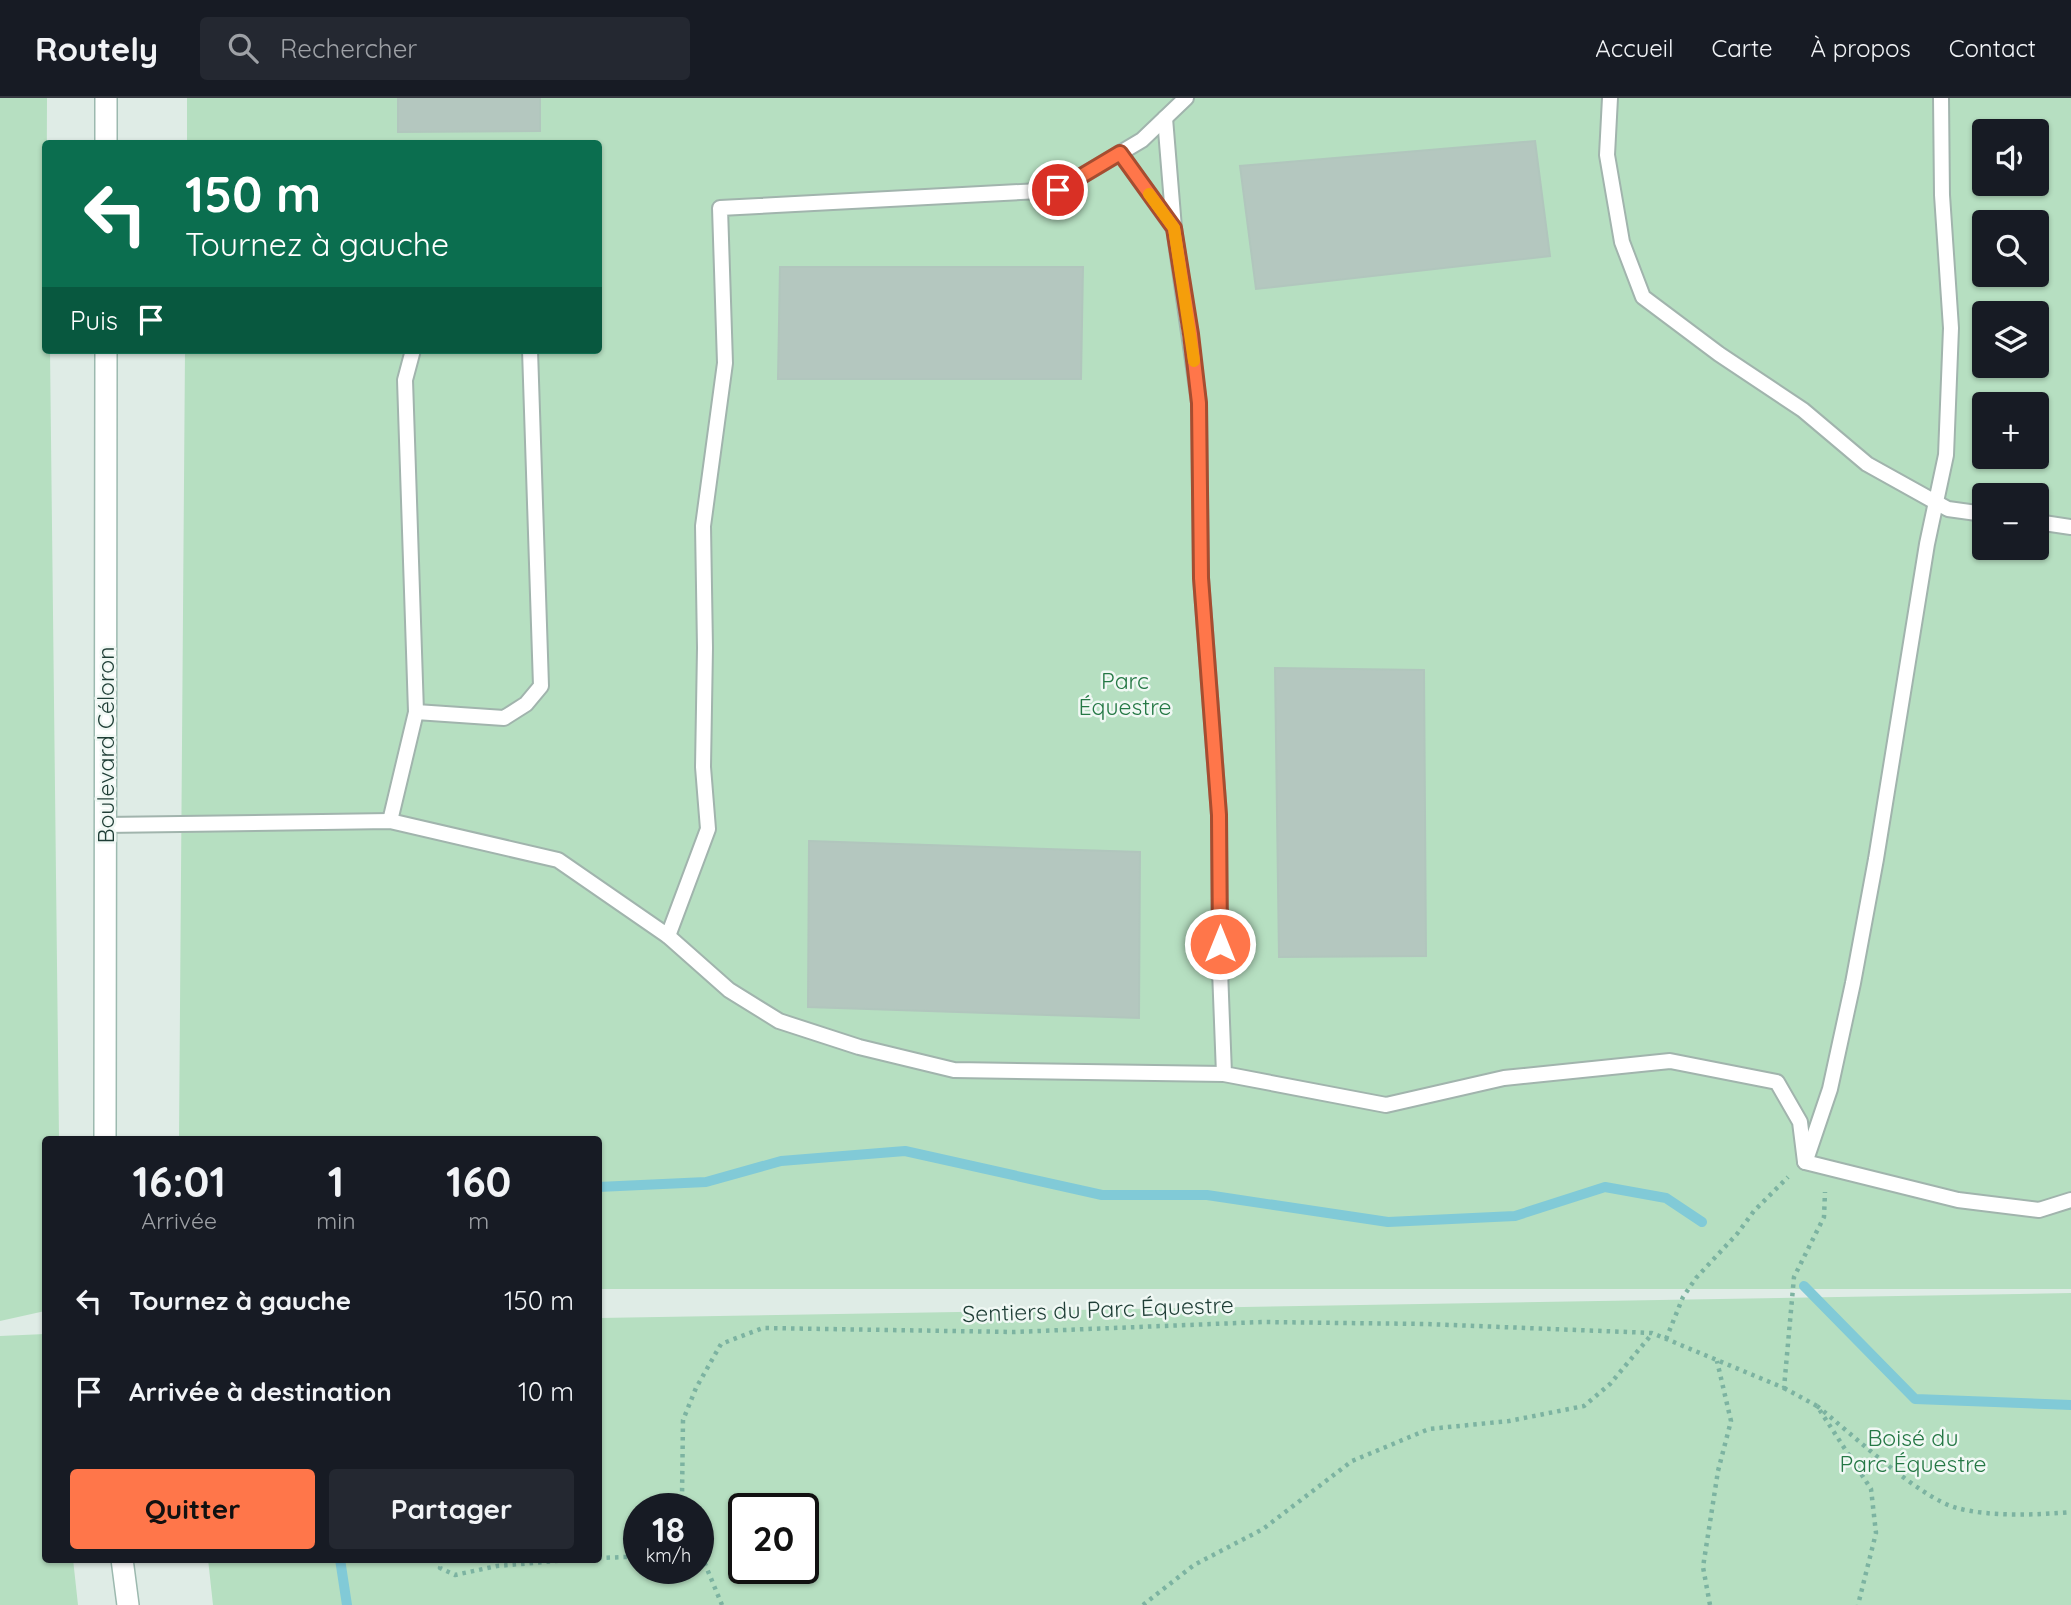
<!DOCTYPE html>
<html lang="fr">
<head>
<meta charset="utf-8">
<style>
  body { margin:0; font-family:Quicksand,sans-serif; background:#242831; color:#f1f3f6; height:100vh; display:flex; flex-direction:column; font-size:26px; white-space:nowrap }
  * { box-sizing:border-box; margin:0 }
  p { font-size:23px; color:#9ea1a6 }
  .icon { flex:none; width:38px; height:38px; fill:none; stroke:currentColor; stroke-width:2; stroke-linecap:round; stroke-linejoin:round }
  .map { position:relative; flex:1; overflow:hidden }
  .side { position:absolute; left:42px; top:1038px; width:560px; height:427px; display:flex; flex-direction:column; background:#171b24; border-radius:7px; box-shadow:0 2px 5px #0004 }
  .side>* { flex:none }
  .top-card { position:absolute; left:42px; top:42px; width:560px; height:214px; border-radius:7px; box-shadow:0 2px 5px #0004; background:#0b6e4f; color:#fff; overflow:hidden }
  .fabs { position:absolute; left:1972px; top:21px; display:grid; gap:14px }
  .fabs a { display:grid; place-items:center; width:77px; height:77px; border-radius:7px; background:#171b24; box-shadow:0 2px 5px #0004; font-size:35px }
  .speed { position:absolute; left:623px; top:1395px; display:flex; gap:14px; font-size:35px; font-weight:700; text-align:center }
  .speed>* { display:grid; place-content:center; width:91px; height:91px; border-radius:50%; background:#171b24; box-shadow:0 2px 5px #0004; line-height:1 }
  .speed small { font-size:18px; font-weight:400 }
  .speed .limit { border:4px solid #111; border-radius:10px; background:#fff; color:#111 }
  .pin { position:absolute; display:grid; place-items:center; width:60px; height:60px; color:#fff; margin:-30px; border:4px solid #fff; border-radius:50%; box-shadow:0 2px 7px #0007 }
  .me { position:absolute; width:77px; margin:-38px; rotate:0deg; stroke-linejoin:round; filter:drop-shadow(0 0 5px #0008) }
  .turn { display:flex; align-items:center; gap:24px; height:147px; padding:0 28px; font-size:32px }
  .turn .icon { width:91px; height:91px; stroke-width:2.5 }
  .turn b { display:block; font-size:49px; line-height:60px }
  .then { display:flex; align-items:center; height:66px; padding:0 28px; background:#0003; gap:14px; font-size:26px }
  .eta { display:flex; justify-content:space-evenly; align-items:center; height:119px; text-align:center }
  .eta b { font-size:42px; font-weight:700; line-height:49px }
  .cta { display:flex; gap:14px; margin-top:auto; padding:14px 28px }
  .cta a { flex:1; height:80px; border-radius:7px; background:#ff764a; color:#111; font-size:28px; font-weight:700; line-height:80px; text-align:center }
  .cta a+a { background:#242831; color:#f1f3f6 }
  ul { padding:0; list-style:none }
  li { display:flex; align-items:center; gap:21px; height:91px; padding:0 28px }
  li div { flex:1 }
  li b { display:block; font-size:26px }
  li em { font-style:normal }
  header { display:flex; align-items:center; gap:42px; box-sizing:border-box; height:98px; padding:0 35px; background:#171b24; border-bottom:2px solid #363941 }
  header strong { font-size:33px }
  nav { display:flex; gap:38px; margin-inline-start:auto; font-size:24px }
  .search { width:490px; height:63px; background:#242831; display:flex; align-items:center; gap:18px; box-sizing:border-box; padding:0 24px; border-radius:7px; color:#9ea1a6; font-size:26px }
  .map>svg:first-child { display:block }
  .green { fill:#b6dfc1; fill-rule:evenodd }
  .lines { fill:none; stroke-linecap:round; stroke-linejoin:round }
  .stream { stroke:#81cad7; stroke-width:10 }
  .building { fill:#b4c7bf; stroke:#b1c6bd; stroke-width:2 }
  .lane-casing { stroke:#a1b4ad; stroke-width:18 }
  .secondary-casing { stroke:#9cb9af; stroke-width:24 }
  .path { stroke:#7cb3a1; stroke-width:4.5; stroke-dasharray:3.5 5; stroke-linecap:butt }
  .lane { stroke:#fff; stroke-width:14 }
  .secondary { stroke:#fff; stroke-width:21 }
  .route-casing { stroke:#a64d30; stroke-width:18 }
  .route { stroke:#ff764a; stroke-width:12 }
  .slow { stroke:#f59e0b; stroke-width:12 }
  .labels { text-anchor:middle; dominant-baseline:central; stroke-width:5; stroke-linejoin:round; paint-order:stroke }
  .park-label { font-size:23px; fill:#257845; stroke:#f0f8f4 }
  .street-label { font-size:23px; fill:#1e3d35; stroke:#f0f8f4 }
</style>
</head>
<body>
<header>
<strong>Routely</strong>
<div class="search"><svg class="icon" aria-label="search" viewBox="0 0 24 24"><circle cx="10" cy="10" r="6"/><path d="M15 15l6 6"/></svg>Rechercher</div>
<nav><a>Accueil</a><a>Carte</a><a>À propos</a><a>Contact</a></nav>
</header>
<div class="map">
<svg width="2071" height="1507" viewBox="0 0 2071 1507">
  <rect width="100%" height="100%" fill="#dfece6"/>
  <g class="green">
    <polygon points="0,0 47,0 46,252 50,252 59,1041 46,1041 45,1213 0,1223"/>
    <path d="M 187,0 L 2071,0 L 2071,1191 L 599,1191 L 598,1041 L 179,1041 L 185,252 L 598,252 L 598,46 L 187,45 ZM 1984,33 L 2037,33 L 2037,86 L 1984,86 ZM 1984,124 L 2037,124 L 2037,177 L 1984,177 ZM 1984,215 L 2037,215 L 2037,268 L 1984,268 ZM 1984,306 L 2037,306 L 2037,359 L 1984,359 ZM 1984,397 L 2037,397 L 2037,450 L 1984,450 Z"/>
    <path d="M 2071,1195 L 2071,1507 L 213,1507 L 208,1461 L 598,1461 L 599,1220 ZM 639,1410 L 698,1410 L 698,1470 L 639,1470 ZM 744,1410 L 803,1410 L 803,1470 L 744,1470 Z"/>
    <polygon points="45,1236 46,1461 73,1461 78,1507 0,1507 0,1238"/>
  </g>
  <g class="lines">
    <g class="stream">
      <polyline points="598,1089 706,1084 781,1063 905,1053 1102,1097 1207,1097 1388,1124 1515,1118 1605,1089 1666,1100 1702,1124"/>
      <polyline points="1804,1188 1915,1301 2071,1307"/>
      <polyline points="340,1461 347,1507"/>
    </g>
  </g>
  <g class="building">
    <polygon points="398,0 540,0 540,33 398,34"/>
    <polygon points="1535,43 1550,158 1256,191 1240,68"/>
    <polygon points="780,169 1083,169 1081,281 778,281"/>
    <polygon points="1275,570 1424,572 1426,858 1279,859"/>
    <polygon points="809,743 1140,754 1139,920 808,909"/>
  </g>
  <g class="lines">
    <g class="lane-casing">
      <g id="lane">
        <polyline points="1610,0 1607,57 1622,144 1643,199 1719,256 1803,312 1867,366 1948,411 1984,416"/>
        <polyline points="1165,20 1174,130 1199,305 1201,480 1219,717 1220,872 1224,976 1386,1007 1504,980 1670,963 1777,984 1800,1024 1805,1064"/>
        <polyline points="1120,55 1173,129"/>
        <polyline points="2037,424 2071,429"/>
        <polyline points="416,614 504,620 526,606 541,588 530,252"/>
        <polyline points="390,723 416,614 405,282 413,252"/>
        <polyline points="105,727 390,723 558,762 668,838 708,731 703,669 705,550 703,428 725,265 720,110 1058,92 1142,42 1186,0"/>
        <polyline points="668,838 729,892 779,923 859,949 954,972 1224,976"/>
        <polyline points="1807,1059 1830,991 1853,885 1876,761 1927,446 1946,357 1951,230 1942,97 1941,0"/>
        <polyline points="1805,1064 1958,1102 2039,1112 2071,1102"/>
      </g>
    </g>
    <g class="secondary-casing">
      <g id="secondary">
        <polyline points="106,46 106,0"/>
        <polyline points="105,1041 106,252"/>
        <polyline points="122,1461 128,1507"/>
      </g>
    </g>
    <g class="path">
      <polyline points="1666,1241 1683,1199 1696,1180 1737,1136 1754,1113 1788,1079"/>
      <polyline points="1784,1290 1817,1308 1871,1391 1876,1435 1858,1507"/>
      <path d="M 1817,1308 C 1851,1335 1919,1400 1957,1410 C 1990,1419 2037,1417 2071,1414"/>
      <polyline points="685,1410 682,1399 683,1322 696,1290 721,1246 763,1230 1014,1234 1262,1224 1426,1226 1652,1235 1784,1290 1794,1179 1824,1119 1825,1094"/>
      <polyline points="698,1449 722,1507"/>
      <polyline points="598,1460 627,1459 639,1454"/>
      <polyline points="444,1461 440,1470 455,1477 497,1468 579,1461"/>
      <polyline points="1143,1507 1194,1467 1263,1431 1352,1363 1429,1331 1509,1323 1584,1308 1610,1286 1652,1236"/>
      <polyline points="1710,1507 1703,1469 1718,1373 1731,1323 1717,1263"/>
    </g>
    <use href="#lane" class="lane"/>
    <use href="#secondary" class="secondary"/>
  </g>
  <g class="lines">
    <g class="route-casing">
      <polyline id="route" points="1058,92 1120,55 1174,130 1191,236 1199,305 1201,480 1219,717 1220,846"/>
    </g>
    <use href="#route" class="route"/>
    <polyline class="slow" points="1149,96 1174,130 1194,263"/>
  </g>
  <g class="labels">
    <g class="park-label">
      <text x="1125" y="582">Parc<tspan x="1125" dy="26">Équestre</tspan></text>
      <text x="1913" y="1339">Boisé du<tspan x="1913" dy="26">Parc Équestre</tspan></text>
    </g>
    <g class="street-label">
      <text transform="translate(105 647) rotate(-90)">Boulevard Céloron</text>
      <text transform="translate(1098 1211) rotate(-2)">Sentiers du Parc Équestre</text>
    </g>
  </g>
</svg>
<div class="fabs">
<a><svg class="icon" aria-label="sound" viewBox="0 0 24 24"><path d="M4 9h4l5-4v14l-5-4H4zM17 9q2 3 0 6"/></svg></a>
<a><svg class="icon" aria-label="search" viewBox="0 0 24 24"><circle cx="10" cy="10" r="6"/><path d="M15 15l6 6"/></svg></a>
<a><svg class="icon" aria-label="layers" viewBox="0 0 24 24"><path d="M12 4l9 5-9 5-9-5zM3 14l9 5 9-5"/></svg></a>
<a>+</a>
<a>−</a>
</div>
<div class="speed"><div>18<small>km/h</small></div><div class="limit">20</div></div>
<div class="pin" style="left:1058px;top:92px;background:#d93025"><svg class="icon" aria-label="arrive" viewBox="0 0 24 24"><path d="M6 21V4h12l-3 4 3 4H6"/></svg></div>
<svg class="me" style="left:1220px;top:846px" viewBox="-20 -20 40 40"><circle r="17" fill="#ff764a" stroke="#fff" stroke-width="3"/><path d="M0-11L8 9 0 5-8 9z" fill="#fff"/></svg>
<div class="top-card">
<div class="turn"><svg class="icon" aria-label="left" viewBox="0 0 24 24"><path d="M17 20v-9H6M10 6l-5 5 5 5"/></svg><div><b>150 m</b>Tournez à gauche</div></div>
<div class="then">Puis<svg class="icon" aria-label="arrive" viewBox="0 0 24 24"><path d="M6 21V4h12l-3 4 3 4H6"/></svg></div>
</div>
<section class="side">
<div class="eta">
<div><b>16:01</b><p>Arrivée</p></div>
<div><b>1</b><p>min</p></div>
<div><b>160</b><p>m</p></div>
</div>
<ul>
<li><svg class="icon" aria-label="left" viewBox="0 0 24 24"><path d="M17 20v-9H6M10 6l-5 5 5 5"/></svg><div><b>Tournez à gauche</b></div><em>150 m</em></li>
<li><svg class="icon" aria-label="arrive" viewBox="0 0 24 24"><path d="M6 21V4h12l-3 4 3 4H6"/></svg><div><b>Arrivée à destination</b></div><em>10 m</em></li>
</ul>
<div class="cta"><a>Quitter</a><a>Partager</a></div>
</section>
</div>
</body>
</html>
